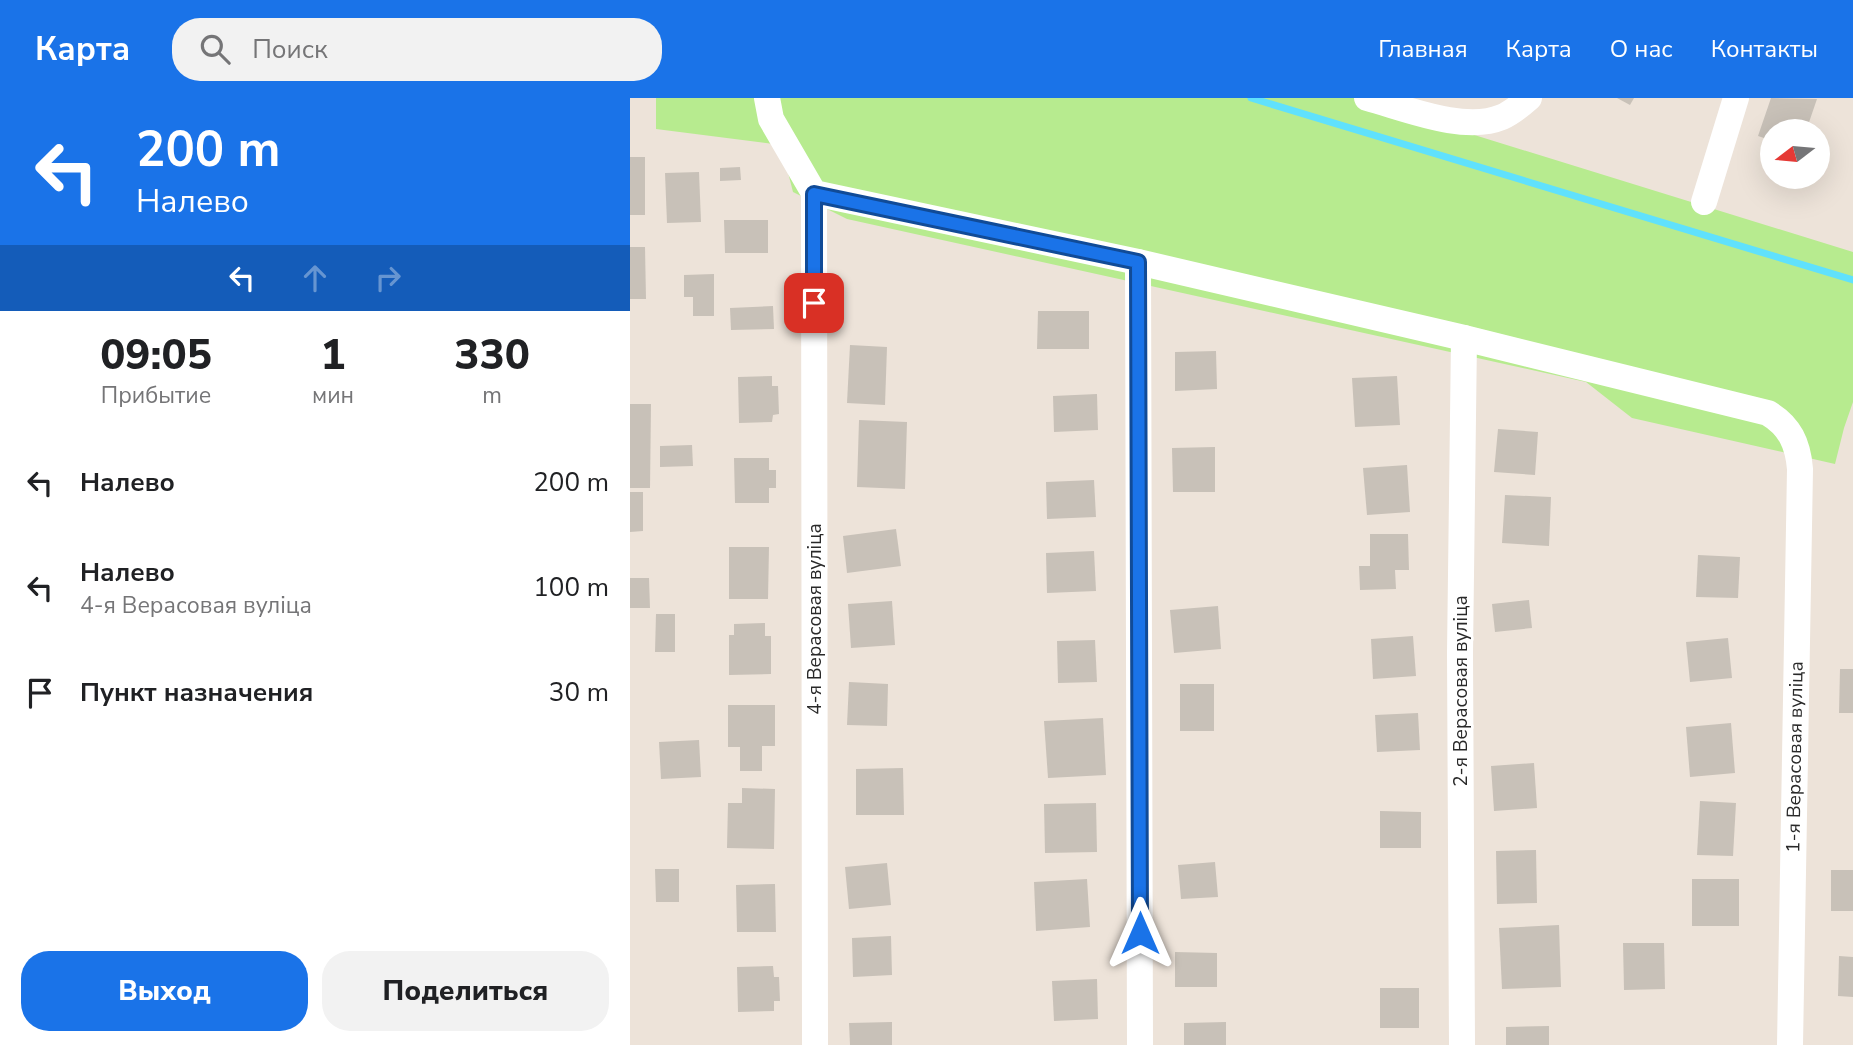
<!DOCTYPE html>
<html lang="ru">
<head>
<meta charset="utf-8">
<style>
  body { margin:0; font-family:"Nunito Sans",sans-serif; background:#f2f2f2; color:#202124; height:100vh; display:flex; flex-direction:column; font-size:26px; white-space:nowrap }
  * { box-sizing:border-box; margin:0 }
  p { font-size:23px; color:#757577 }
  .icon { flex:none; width:38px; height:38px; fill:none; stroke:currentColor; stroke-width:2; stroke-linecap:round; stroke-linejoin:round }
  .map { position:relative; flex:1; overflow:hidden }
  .side { display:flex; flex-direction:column; background:#fff; width:630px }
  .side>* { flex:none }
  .banner { background:#1a73e8; color:#fff; overflow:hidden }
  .needle { width:46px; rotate:254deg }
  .controls { position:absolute; left:1130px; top:21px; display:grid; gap:14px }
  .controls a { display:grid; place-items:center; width:70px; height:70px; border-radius:50%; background:#fff; box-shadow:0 7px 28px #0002; font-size:35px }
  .pin { position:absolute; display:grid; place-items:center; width:60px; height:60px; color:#fff; margin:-30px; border-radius:14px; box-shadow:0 4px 10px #0006 }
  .me { position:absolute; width:77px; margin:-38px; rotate:0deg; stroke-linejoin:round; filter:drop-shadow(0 0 5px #0008) }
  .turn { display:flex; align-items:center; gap:24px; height:147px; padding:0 21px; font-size:32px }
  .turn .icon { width:91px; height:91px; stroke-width:2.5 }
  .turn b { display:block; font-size:49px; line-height:60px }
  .lanes { display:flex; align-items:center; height:66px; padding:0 21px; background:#0003; justify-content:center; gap:35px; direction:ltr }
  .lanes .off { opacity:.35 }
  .eta { display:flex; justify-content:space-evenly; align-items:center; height:119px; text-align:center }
  .eta b { font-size:42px; font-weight:800; line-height:49px }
  .action { display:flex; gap:14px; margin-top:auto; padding:14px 21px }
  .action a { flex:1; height:80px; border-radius:28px; background:#1a73e8; color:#fff; font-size:28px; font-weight:800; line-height:80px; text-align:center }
  .action a+a { background:#f2f2f2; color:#202124 }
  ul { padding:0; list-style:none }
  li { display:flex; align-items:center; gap:21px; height:105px; padding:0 21px }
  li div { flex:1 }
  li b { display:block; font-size:26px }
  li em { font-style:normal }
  header { display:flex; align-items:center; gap:42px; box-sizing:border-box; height:98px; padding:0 35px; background:#1a73e8; color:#fff }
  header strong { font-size:33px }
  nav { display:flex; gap:38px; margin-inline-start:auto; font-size:24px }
  .search { width:490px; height:63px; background:#f2f2f2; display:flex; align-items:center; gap:18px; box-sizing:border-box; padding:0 24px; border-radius:28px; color:#757577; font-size:26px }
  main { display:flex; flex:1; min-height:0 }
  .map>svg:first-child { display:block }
  .green { fill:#b7eb8f }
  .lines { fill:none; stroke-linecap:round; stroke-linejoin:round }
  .stream { stroke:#60e1fc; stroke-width:7 }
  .building { fill:#c8c1b8 }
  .minor { stroke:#fff; stroke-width:26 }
  .route-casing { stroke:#114b97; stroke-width:18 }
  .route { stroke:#1a73e8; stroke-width:12 }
  .labels { text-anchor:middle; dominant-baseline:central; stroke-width:5; stroke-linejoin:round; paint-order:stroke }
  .street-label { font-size:19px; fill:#292929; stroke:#fff }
</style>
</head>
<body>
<header>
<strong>Карта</strong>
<div class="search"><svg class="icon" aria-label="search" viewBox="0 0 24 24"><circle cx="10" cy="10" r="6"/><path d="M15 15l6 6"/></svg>Поиск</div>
<nav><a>Главная</a><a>Карта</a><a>О нас</a><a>Контакты</a></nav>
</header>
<main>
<section class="side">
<div class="banner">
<div class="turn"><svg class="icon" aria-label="left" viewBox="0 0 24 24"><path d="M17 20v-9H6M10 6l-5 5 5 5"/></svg><div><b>200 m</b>Налево</div></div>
<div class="lanes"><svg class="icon" aria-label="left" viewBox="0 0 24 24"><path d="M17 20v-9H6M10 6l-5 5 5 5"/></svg><svg class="icon off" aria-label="ahead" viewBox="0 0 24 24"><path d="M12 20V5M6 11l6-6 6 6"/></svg><svg class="icon off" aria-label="right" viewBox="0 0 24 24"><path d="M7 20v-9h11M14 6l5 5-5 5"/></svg></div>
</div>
<div class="eta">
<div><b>09:05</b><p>Прибытие</p></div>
<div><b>1</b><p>мин</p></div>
<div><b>330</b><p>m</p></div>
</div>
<ul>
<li><svg class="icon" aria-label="left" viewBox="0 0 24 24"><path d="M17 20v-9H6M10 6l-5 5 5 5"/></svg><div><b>Налево</b></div><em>200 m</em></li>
<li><svg class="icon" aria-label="left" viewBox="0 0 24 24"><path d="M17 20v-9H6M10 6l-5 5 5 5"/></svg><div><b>Налево</b><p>4-я Верасовая вуліца</p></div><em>100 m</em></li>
<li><svg class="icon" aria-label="arrive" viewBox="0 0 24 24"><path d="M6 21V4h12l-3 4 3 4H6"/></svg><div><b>Пункт назначения</b></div><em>30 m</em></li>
</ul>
<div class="action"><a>Выход</a><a>Поделиться</a></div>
</section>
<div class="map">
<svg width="1223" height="947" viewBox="0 0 1223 947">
  <rect width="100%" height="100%" fill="#ede3d9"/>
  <polygon class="green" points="26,0 725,0 1223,154 1223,304 1214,330 1205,366 1002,320 956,284 217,121 163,94 151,47 26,31"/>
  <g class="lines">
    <polyline class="stream" points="621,0 1223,182"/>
  </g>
  <g class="building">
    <polygon points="987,0 1004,0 1000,7"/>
    <polygon points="1141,0 1187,1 1176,33 1143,33 1143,43 1128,38"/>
    <rect x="0" y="59" width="15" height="58"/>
    <polygon points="110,69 111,82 90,83 90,70"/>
    <polygon points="69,74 71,124 37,125 35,75"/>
    <polygon points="94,122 138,122 138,155 95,155"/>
    <polygon points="0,149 15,149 16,201 0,201"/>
    <polygon points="84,176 84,218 63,218 63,199 54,199 54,177"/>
    <polygon points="143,208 144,231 101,232 100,210"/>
    <polygon points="408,213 459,213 459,251 407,251"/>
    <polygon points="220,247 257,249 255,307 217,305"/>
    <polygon points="586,253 587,291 545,293 545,254"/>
    <polygon points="142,278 142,288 148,288 149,316 143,317 142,324 109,325 108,279"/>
    <polygon points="767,278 770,327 725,329 722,280"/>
    <polygon points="467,296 468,332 424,334 423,298"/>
    <polygon points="0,306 21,306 20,390 0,390"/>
    <polygon points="229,322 277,324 275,391 227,389"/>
    <polygon points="868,331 908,334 905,377 864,374"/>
    <polygon points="62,347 63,368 30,369 30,348"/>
    <polygon points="585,349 585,394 543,394 542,350"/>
    <polygon points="104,360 139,360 139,372 146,372 146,390 139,390 139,405 105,405"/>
    <polygon points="777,367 780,414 737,417 733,370"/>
    <polygon points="464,382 466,419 417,421 416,384"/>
    <polygon points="0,394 13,394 13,433 0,434"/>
    <polygon points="875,397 921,399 919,448 872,445"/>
    <polygon points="266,431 271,468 217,475 213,438"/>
    <polygon points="740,436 778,436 779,472 765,472 766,491 730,492 729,468 740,468"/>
    <polygon points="99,449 139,449 138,501 99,501"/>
    <polygon points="464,453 466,493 417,495 416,455"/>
    <polygon points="1068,457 1110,459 1108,500 1066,499"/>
    <polygon points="0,480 19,480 20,510 0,510"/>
    <polygon points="899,502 902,530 865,534 862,506"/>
    <polygon points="262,503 265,547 221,550 218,506"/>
    <polygon points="588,508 591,551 544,555 540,512"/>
    <polygon points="26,516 45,516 45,554 25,554"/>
    <polygon points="135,525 135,538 141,538 141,576 99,577 99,537 104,537 104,526"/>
    <polygon points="783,538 786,578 743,581 741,541"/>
    <polygon points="1098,540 1102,580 1060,584 1056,544"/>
    <polygon points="465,542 467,584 428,585 427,543"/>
    <polygon points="1210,571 1223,571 1223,615 1209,615"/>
    <polygon points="219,584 258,586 257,628 217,627"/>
    <rect x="550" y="586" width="34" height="47"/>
    <polygon points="98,607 145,607 145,648 132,648 132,673 110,673 110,649 98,649"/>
    <polygon points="788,615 790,652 747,654 745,617"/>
    <polygon points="473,620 476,677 418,680 414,623"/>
    <polygon points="1101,625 1105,675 1060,679 1056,629"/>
    <polygon points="69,642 71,679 31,681 29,644"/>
    <polygon points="904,665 907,710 864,713 861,668"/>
    <polygon points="273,670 274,717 226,717 226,671"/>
    <polygon points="112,690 145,691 144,751 97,750 98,705 112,705"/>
    <polygon points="1070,703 1106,705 1103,758 1067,757"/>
    <polygon points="466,705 467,754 415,755 414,706"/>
    <polygon points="750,713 791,714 791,750 750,750"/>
    <polygon points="906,752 907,805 867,806 866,753"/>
    <polygon points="585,764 588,799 551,801 548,767"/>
    <polygon points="257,765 261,807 219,811 215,769"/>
    <polygon points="25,771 49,771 49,804 26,804"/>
    <rect x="1201" y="772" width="22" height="41"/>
    <polygon points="457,781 460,829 406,833 404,784"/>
    <rect x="1062" y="781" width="47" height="47"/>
    <polygon points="145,786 146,834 107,834 106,787"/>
    <polygon points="929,827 931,889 872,891 869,830"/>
    <polygon points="261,838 262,877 223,879 222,840"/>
    <polygon points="993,845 1034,845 1035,891 994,892"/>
    <polygon points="545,854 587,855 587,889 545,889"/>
    <polygon points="1209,858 1223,859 1223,899 1208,898"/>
    <polygon points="143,868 144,879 149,879 150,903 144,903 144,913 108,914 107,869"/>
    <polygon points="467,881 468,921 424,923 422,883"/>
    <rect x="750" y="890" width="39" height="40"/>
    <polygon points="262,924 262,947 220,947 219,925"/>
    <polygon points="596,924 596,947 554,947 554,925"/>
    <polygon points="919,928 919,947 876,947 876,929"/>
  </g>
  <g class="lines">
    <g class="minor">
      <path d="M 137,0 L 141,21 L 184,95 L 508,164 L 834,240 L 1138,315 C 1160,328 1168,346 1170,371 L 1160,947"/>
      <path d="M 737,0 C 775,10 834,35 872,19 C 882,15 891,7 899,0"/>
      <polyline points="184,95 185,947"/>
      <polyline points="1074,104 1106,0"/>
      <polyline points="508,164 510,947"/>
      <polyline points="832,947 830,555 834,240"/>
    </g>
  </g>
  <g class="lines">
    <g class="route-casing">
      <polyline id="route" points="184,205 184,96 508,164 510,835"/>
    </g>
    <use href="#route" class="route"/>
  </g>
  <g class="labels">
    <g class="street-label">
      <text transform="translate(185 521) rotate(-90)">4-я Верасовая вуліца</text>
      <text transform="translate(831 593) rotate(-90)">2-я Верасовая вуліца</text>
      <text transform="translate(1165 659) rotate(-89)">1-я Верасовая вуліца</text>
    </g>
  </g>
</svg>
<div class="controls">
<a><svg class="needle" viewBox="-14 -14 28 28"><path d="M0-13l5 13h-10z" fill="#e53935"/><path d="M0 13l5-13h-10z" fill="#757577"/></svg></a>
</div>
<div class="pin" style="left:184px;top:205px;background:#d93025"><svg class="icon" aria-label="arrive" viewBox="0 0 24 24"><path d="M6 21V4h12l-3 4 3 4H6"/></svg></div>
<svg class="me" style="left:510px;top:835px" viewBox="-20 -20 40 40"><path d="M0-17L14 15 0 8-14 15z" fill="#1a73e8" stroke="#fff" stroke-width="4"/></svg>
</div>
</main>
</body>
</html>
